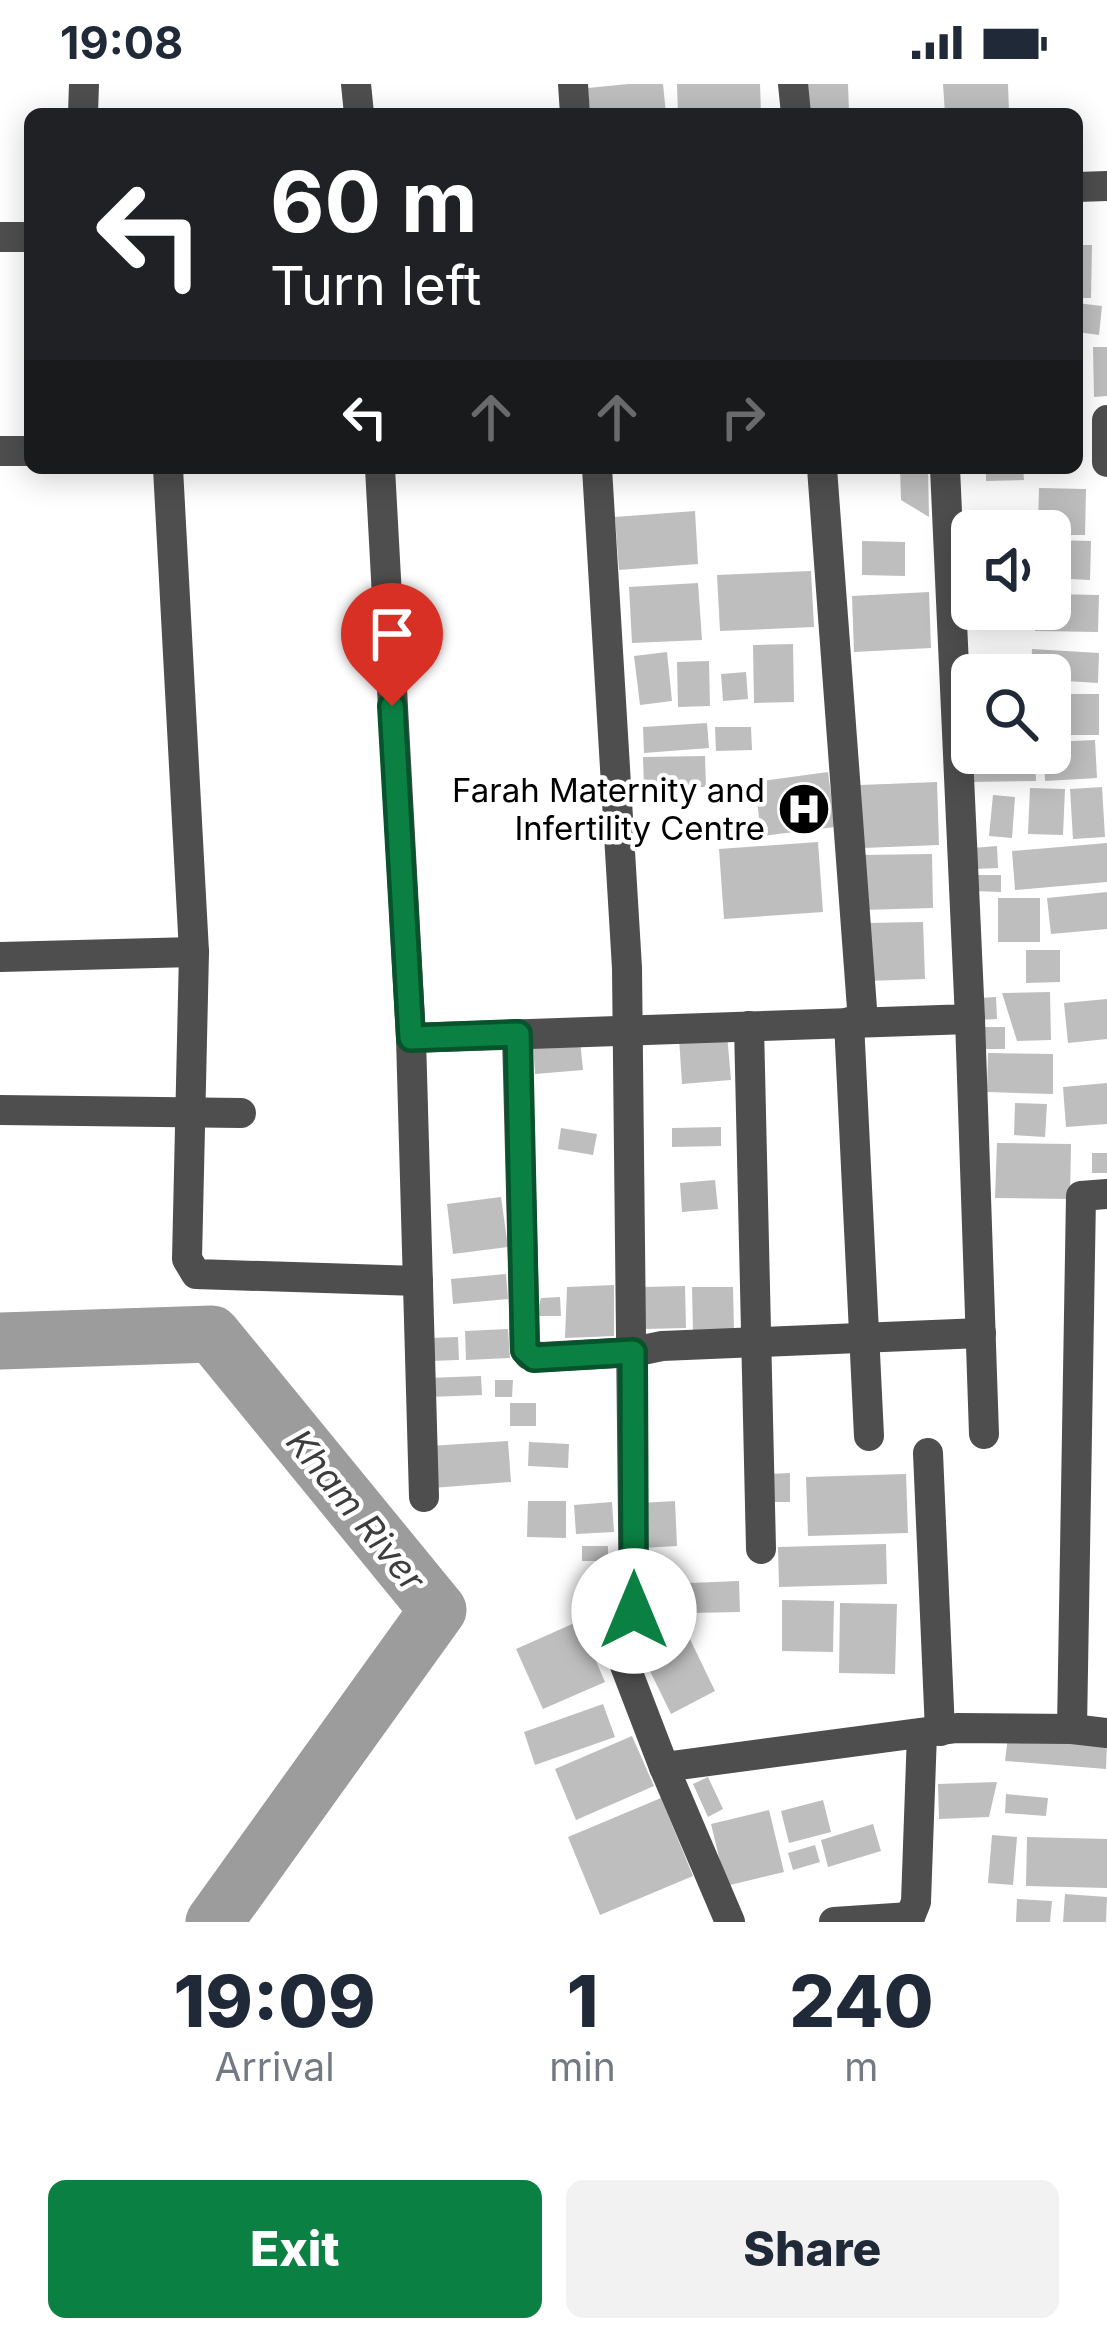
<!DOCTYPE html>
<html lang="en">
<head>
<meta charset="utf-8">
<style>
  body { margin:0; font-family:Inter,sans-serif; background:#f2f2f3; color:#1f2937; height:100vh; display:flex; flex-direction:column; font-size:45px; white-space:nowrap }
  * { box-sizing:border-box; margin:0 }
  p { font-size:39px; color:#747a83 }
  .icon { flex:none; width:66px; height:66px; fill:none; stroke:currentColor; stroke-width:2; stroke-linecap:round; stroke-linejoin:round }
  .map { position:relative; height:1838px; overflow:hidden }
  .sheet { display:flex; flex-direction:column; background:#fff; flex:1 }
  .sheet>* { flex:none }
  .guide { position:absolute; left:24px; top:24px; width:1059px; height:366px; border-radius:18px; box-shadow:0 6px 30px #0003; background:#202124; color:#fff; overflow:hidden }
  .buttons { position:absolute; left:951px; top:426px; display:grid; gap:24px }
  .buttons a { display:grid; place-items:center; width:120px; height:120px; border-radius:18px; background:#fff; box-shadow:0 6px 30px #0003; font-size:60px }
  .pin { position:absolute; display:grid; place-items:center; width:102px; height:102px; color:#fff; margin:-123px -51px; border-radius:50% 50% 50% 0; rotate:-45deg; box-shadow:0 0 12px #0007 }
  .pin .icon { rotate:45deg }
  .me { position:absolute; width:132px; margin:-66px; rotate:0deg; stroke-linejoin:round; filter:drop-shadow(0 0 9px #0008) }
  .turn { display:flex; align-items:center; gap:42px; height:252px; padding:0 48px; font-size:54px }
  .turn .icon { width:156px; height:156px; stroke-width:2.5 }
  .turn b { display:block; font-size:84px; line-height:102px }
  .lanes { display:flex; align-items:center; height:114px; padding:0 48px; background:#0003; justify-content:center; gap:60px; direction:ltr }
  .lanes .off { opacity:.35 }
  .eta { display:flex; justify-content:space-evenly; align-items:center; height:204px; text-align:center }
  .eta b { font-size:72px; font-weight:800; line-height:84px }
  .cta { display:flex; gap:24px; margin-top:auto; padding:24px 48px }
  .cta a { flex:1; height:138px; border-radius:18px; background:#0b8043; color:#fff; font-size:48px; font-weight:800; line-height:138px; text-align:center }
  .cta a+a { background:#f2f2f3; color:#1f2937 }
  .status { display:flex; justify-content:space-between; align-items:center; height:84px; padding:0 60px; background:#fff; direction:ltr }
  .status svg { height:33px; fill:currentColor }
  .map>svg:first-child { display:block }
  .lines { fill:none; stroke-linecap:round; stroke-linejoin:round }
  .river { stroke:#9c9c9c; stroke-width:57 }
  .building { fill:#bebebe }
  .minor { stroke:#4e4e4e; stroke-width:30 }
  .route-casing { stroke:#07532c; stroke-width:30 }
  .route { stroke:#0b8043; stroke-width:21 }
  .labels { text-anchor:middle; dominant-baseline:central; stroke-width:9; stroke-linejoin:round; paint-order:stroke }
  .poi-label { font-size:33px; fill:#000; stroke:#fff; text-anchor:end }
  .water-label { font-size:36px; font-style:italic; fill:#3d3d3d; stroke:#fff }
</style>
</head>
<body>
<div class="status"><b>19:08</b><svg viewBox="0 0 49 12"><path d="M0 12V9h3v3zM5 12V6h3v6zM10 12V3h3v9zM15 12V0h3v12zM26 1h20v11H26zM47 4h2v5h-2z"/></svg></div>
<div class="map">
<svg width="1107" height="1838" viewBox="0 0 1107 1838">
  <rect width="100%" height="100%" fill="#fff"/>
  <g class="lines">
    <polyline class="river" points="0,1257 212,1250 438,1526 214,1838"/>
  </g>
  <g class="building">
    <polygon points="628,0 663,0 666,30 590,30 588,4"/>
    <polygon points="677,0 760,0 761,30 678,30"/>
    <polygon points="805,0 848,0 849,29 806,30"/>
    <polygon points="943,0 1008,0 1009,28 945,30"/>
    <polygon points="1077,161 1092,161 1091,214 1077,214"/>
    <polygon points="1077,219 1102,222 1099,251 1077,248"/>
    <polygon points="1093,263 1107,263 1107,312 1094,313"/>
    <polygon points="1077,293 1081,293 1083,333 1077,333"/>
    <polygon points="900,384 928,384 929,433 901,416"/>
    <polygon points="986,384 1023,384 1024,396 986,397"/>
    <polygon points="1039,404 1086,405 1085,451 1050,451 1050,447 1038,447"/>
    <polygon points="695,427 698,480 619,486 615,433"/>
    <polygon points="1050,456 1091,457 1090,496 1050,494"/>
    <polygon points="862,457 905,458 905,492 862,491"/>
    <polygon points="811,487 814,543 720,547 717,491"/>
    <polygon points="698,499 702,556 632,559 629,503"/>
    <polygon points="929,508 931,564 854,568 852,512"/>
    <polygon points="1050,510 1099,511 1098,548 1035,547 1035,525 1050,525"/>
    <polygon points="793,560 794,618 754,619 753,561"/>
    <polygon points="1032,565 1099,569 1098,599 1050,596 1050,591 1031,591"/>
    <polygon points="667,568 672,617 640,621 634,572"/>
    <polygon points="709,577 710,622 678,623 677,578"/>
    <polygon points="746,588 748,615 723,617 721,590"/>
    <rect x="1050" y="610" width="49" height="41"/>
    <polygon points="707,639 709,664 644,669 643,643"/>
    <polygon points="715,643 751,643 752,666 716,667"/>
    <polygon points="1095,656 1097,694 1045,697 1044,669 1050,669 1050,658"/>
    <polygon points="972,669 1035,669 1036,697 967,698"/>
    <polygon points="705,672 706,703 644,704 643,673"/>
    <polygon points="828,688 835,743 761,752 755,698"/>
    <polygon points="937,698 939,761 863,764 860,701"/>
    <polygon points="1102,703 1105,753 1073,755 1070,705"/>
    <polygon points="1030,704 1065,705 1063,751 1028,750"/>
    <polygon points="993,711 1015,713 1012,754 989,752"/>
    <polygon points="818,758 823,828 724,835 719,765"/>
    <polygon points="1107,759 1107,798 1015,806 1012,767"/>
    <polygon points="997,762 998,784 973,785 972,764"/>
    <polygon points="932,770 933,824 861,826 860,771"/>
    <polygon points="973,791 1001,791 1001,808 973,807"/>
    <polygon points="1107,808 1107,845 1051,850 1047,814"/>
    <rect x="998" y="814" width="42" height="44"/>
    <polygon points="923,838 925,895 867,897 866,839"/>
    <polygon points="1026,866 1060,866 1060,898 1026,899"/>
    <polygon points="1050,908 1051,956 1017,957 1002,909"/>
    <polygon points="996,913 997,935 980,936 979,914"/>
    <polygon points="1107,915 1107,955 1068,959 1064,919"/>
    <rect x="983" y="943" width="22" height="22"/>
    <polygon points="727,950 731,996 682,1000 679,954"/>
    <polygon points="580,956 583,986 535,990 533,960"/>
    <polygon points="988,969 1053,970 1053,1010 987,1008"/>
    <polygon points="1107,999 1107,1040 1066,1043 1063,1003"/>
    <polygon points="1015,1019 1047,1020 1045,1053 1014,1051"/>
    <polygon points="721,1043 721,1062 672,1063 672,1044"/>
    <polygon points="561,1044 597,1050 593,1071 558,1065"/>
    <polygon points="997,1059 1071,1060 1070,1115 995,1114"/>
    <rect x="1092" y="1069" width="15" height="20"/>
    <polygon points="715,1096 718,1125 682,1128 680,1099"/>
    <polygon points="501,1113 508,1163 453,1170 447,1120"/>
    <polygon points="506,1190 508,1215 453,1220 451,1195"/>
    <polygon points="614,1201 614,1252 565,1254 567,1203"/>
    <polygon points="685,1202 686,1244 645,1245 644,1203"/>
    <polygon points="692,1203 733,1203 734,1248 693,1249"/>
    <polygon points="560,1213 561,1232 536,1232 541,1214"/>
    <polygon points="508,1245 510,1274 466,1276 465,1247"/>
    <polygon points="458,1253 459,1276 429,1277 428,1254"/>
    <polygon points="481,1292 482,1311 428,1313 427,1294"/>
    <polygon points="495,1296 513,1296 512,1313 495,1313"/>
    <rect x="510" y="1319" width="26" height="23"/>
    <polygon points="508,1357 511,1398 432,1404 429,1362"/>
    <polygon points="529,1358 569,1360 568,1384 528,1382"/>
    <polygon points="790,1389 790,1418 769,1418 768,1390"/>
    <polygon points="906,1390 908,1449 808,1452 806,1393"/>
    <polygon points="528,1417 566,1417 566,1454 527,1453"/>
    <polygon points="675,1417 677,1462 642,1464 640,1419"/>
    <polygon points="612,1418 614,1448 576,1450 574,1421"/>
    <polygon points="886,1460 887,1500 779,1503 778,1463"/>
    <rect x="582" y="1462" width="26" height="15"/>
    <polygon points="739,1497 740,1528 690,1529 689,1499"/>
    <polygon points="782,1516 834,1517 833,1568 782,1567"/>
    <polygon points="840,1519 897,1520 895,1590 839,1589"/>
    <polygon points="673,1520 715,1607 671,1630 628,1542"/>
    <polygon points="579,1537 605,1598 543,1625 516,1565"/>
    <polygon points="603,1620 615,1653 535,1681 524,1648"/>
    <polygon points="632,1652 654,1702 576,1736 555,1685"/>
    <polygon points="1008,1652 1107,1660 1106,1685 1005,1677"/>
    <polygon points="708,1693 723,1725 708,1733 693,1700"/>
    <polygon points="997,1698 989,1733 939,1735 938,1700"/>
    <polygon points="1006,1710 1048,1714 1046,1732 1005,1729"/>
    <polygon points="661,1714 693,1792 600,1831 568,1753"/>
    <polygon points="823,1716 831,1748 789,1759 781,1727"/>
    <polygon points="769,1726 784,1788 726,1802 711,1740"/>
    <polygon points="873,1740 881,1767 828,1783 821,1756"/>
    <polygon points="992,1751 1017,1753 1013,1801 988,1799"/>
    <polygon points="1027,1753 1107,1755 1107,1804 1026,1802"/>
    <polygon points="815,1761 820,1778 793,1786 788,1769"/>
    <polygon points="1065,1810 1107,1813 1106,1838 1063,1838"/>
    <polygon points="1017,1815 1052,1817 1050,1838 1016,1838"/>
  </g>
  <g class="lines">
    <g class="minor">
      <polyline points="356,0 359,30"/>
      <polyline points="573,0 575,30"/>
      <polyline points="793,0 796,30"/>
      <polyline points="83,30 84,0"/>
      <polyline points="1077,103 1107,102"/>
      <polyline points="0,153 30,153"/>
      <polyline points="1107,336 1107,378"/>
      <polyline points="0,367 30,367"/>
      <polyline points="168,384 194,868 187,1175 196,1190 418,1197"/>
      <polyline points="380,384 411,954 424,1413"/>
      <polyline points="597,384 627,884 634,1527 616,1558 664,1683 730,1838"/>
      <polyline points="822,384 863,938"/>
      <polyline points="0,873 194,868"/>
      <polyline points="970,935 984,1350"/>
      <polyline points="849,938 869,1352"/>
      <polyline points="749,942 761,1465"/>
      <polyline points="517,950 525,1266 529,1271 542,1273 633,1268 662,1262 981,1249"/>
      <polyline points="411,954 970,935 945,384"/>
      <polyline points="0,1026 241,1029"/>
      <polyline points="928,1369 940,1647"/>
      <polyline points="1072,1645 1081,1112 1107,1110"/>
      <polyline points="664,1683 957,1644 1072,1645 1107,1649"/>
      <polyline points="834,1838 910,1833"/>
      <polyline points="908,1838 916,1818 922,1649"/>
    </g>
  </g>
  <g class="lines">
    <g class="route-casing">
      <polyline id="route" points="392,622 411,954 518,950 525,1266 534,1274 633,1268 634,1527"/>
    </g>
    <use href="#route" class="route"/>
  </g>
  <defs>
    <g id="hospital-disc" transform="scale(2.7)"><circle r="9.5" fill="#000" stroke="#fff"/><path d="M-5-5h3v3.5h4V-5h3V5h-3V1.5h-4V5h-3Z" fill="#fff"/></g>
  </defs>
  <g fill-rule="evenodd">
    <use href="#hospital-disc" x="804" y="725"/>
  </g>
  <g class="labels">
    <g class="poi-label">
      <text x="765" y="706">Farah Maternity and<tspan x="765" dy="38">Infertility Centre</tspan></text>
    </g>
    <g class="water-label">
      <text transform="translate(356 1426) rotate(51)">Kham River</text>
    </g>
  </g>
</svg>
<div class="buttons">
<a><svg class="icon" aria-label="sound" viewBox="0 0 24 24"><path d="M4 9h4l5-4v14l-5-4H4zM17 9q2 3 0 6"/></svg></a>
<a><svg class="icon" aria-label="search" viewBox="0 0 24 24"><circle cx="10" cy="10" r="6"/><path d="M15 15l6 6"/></svg></a>
</div>
<div class="pin" style="left:392px;top:622px;background:#d93025"><svg class="icon" aria-label="arrive" viewBox="0 0 24 24"><path d="M6 21V4h12l-3 4 3 4H6"/></svg></div>
<svg class="me" style="left:634px;top:1527px" viewBox="-20 -20 40 40"><circle r="19" fill="#fff"/><path d="M0-13L10 11 0 6-10 11z" fill="#0b8043"/></svg>
<div class="guide">
<div class="turn"><svg class="icon" aria-label="left" viewBox="0 0 24 24"><path d="M17 20v-9H6M10 6l-5 5 5 5"/></svg><div><b>60 m</b>Turn left</div></div>
<div class="lanes"><svg class="icon" aria-label="left" viewBox="0 0 24 24"><path d="M17 20v-9H6M10 6l-5 5 5 5"/></svg><svg class="icon off" aria-label="ahead" viewBox="0 0 24 24"><path d="M12 20V5M6 11l6-6 6 6"/></svg><svg class="icon off" aria-label="ahead" viewBox="0 0 24 24"><path d="M12 20V5M6 11l6-6 6 6"/></svg><svg class="icon off" aria-label="right" viewBox="0 0 24 24"><path d="M7 20v-9h11M14 6l5 5-5 5"/></svg></div>
</div>
</div>
<section class="sheet">
<div class="eta">
<div><b>19:09</b><p>Arrival</p></div>
<div><b>1</b><p>min</p></div>
<div><b>240</b><p>m</p></div>
</div>
<div class="cta"><a>Exit</a><a>Share</a></div>
</section>
</body>
</html>
